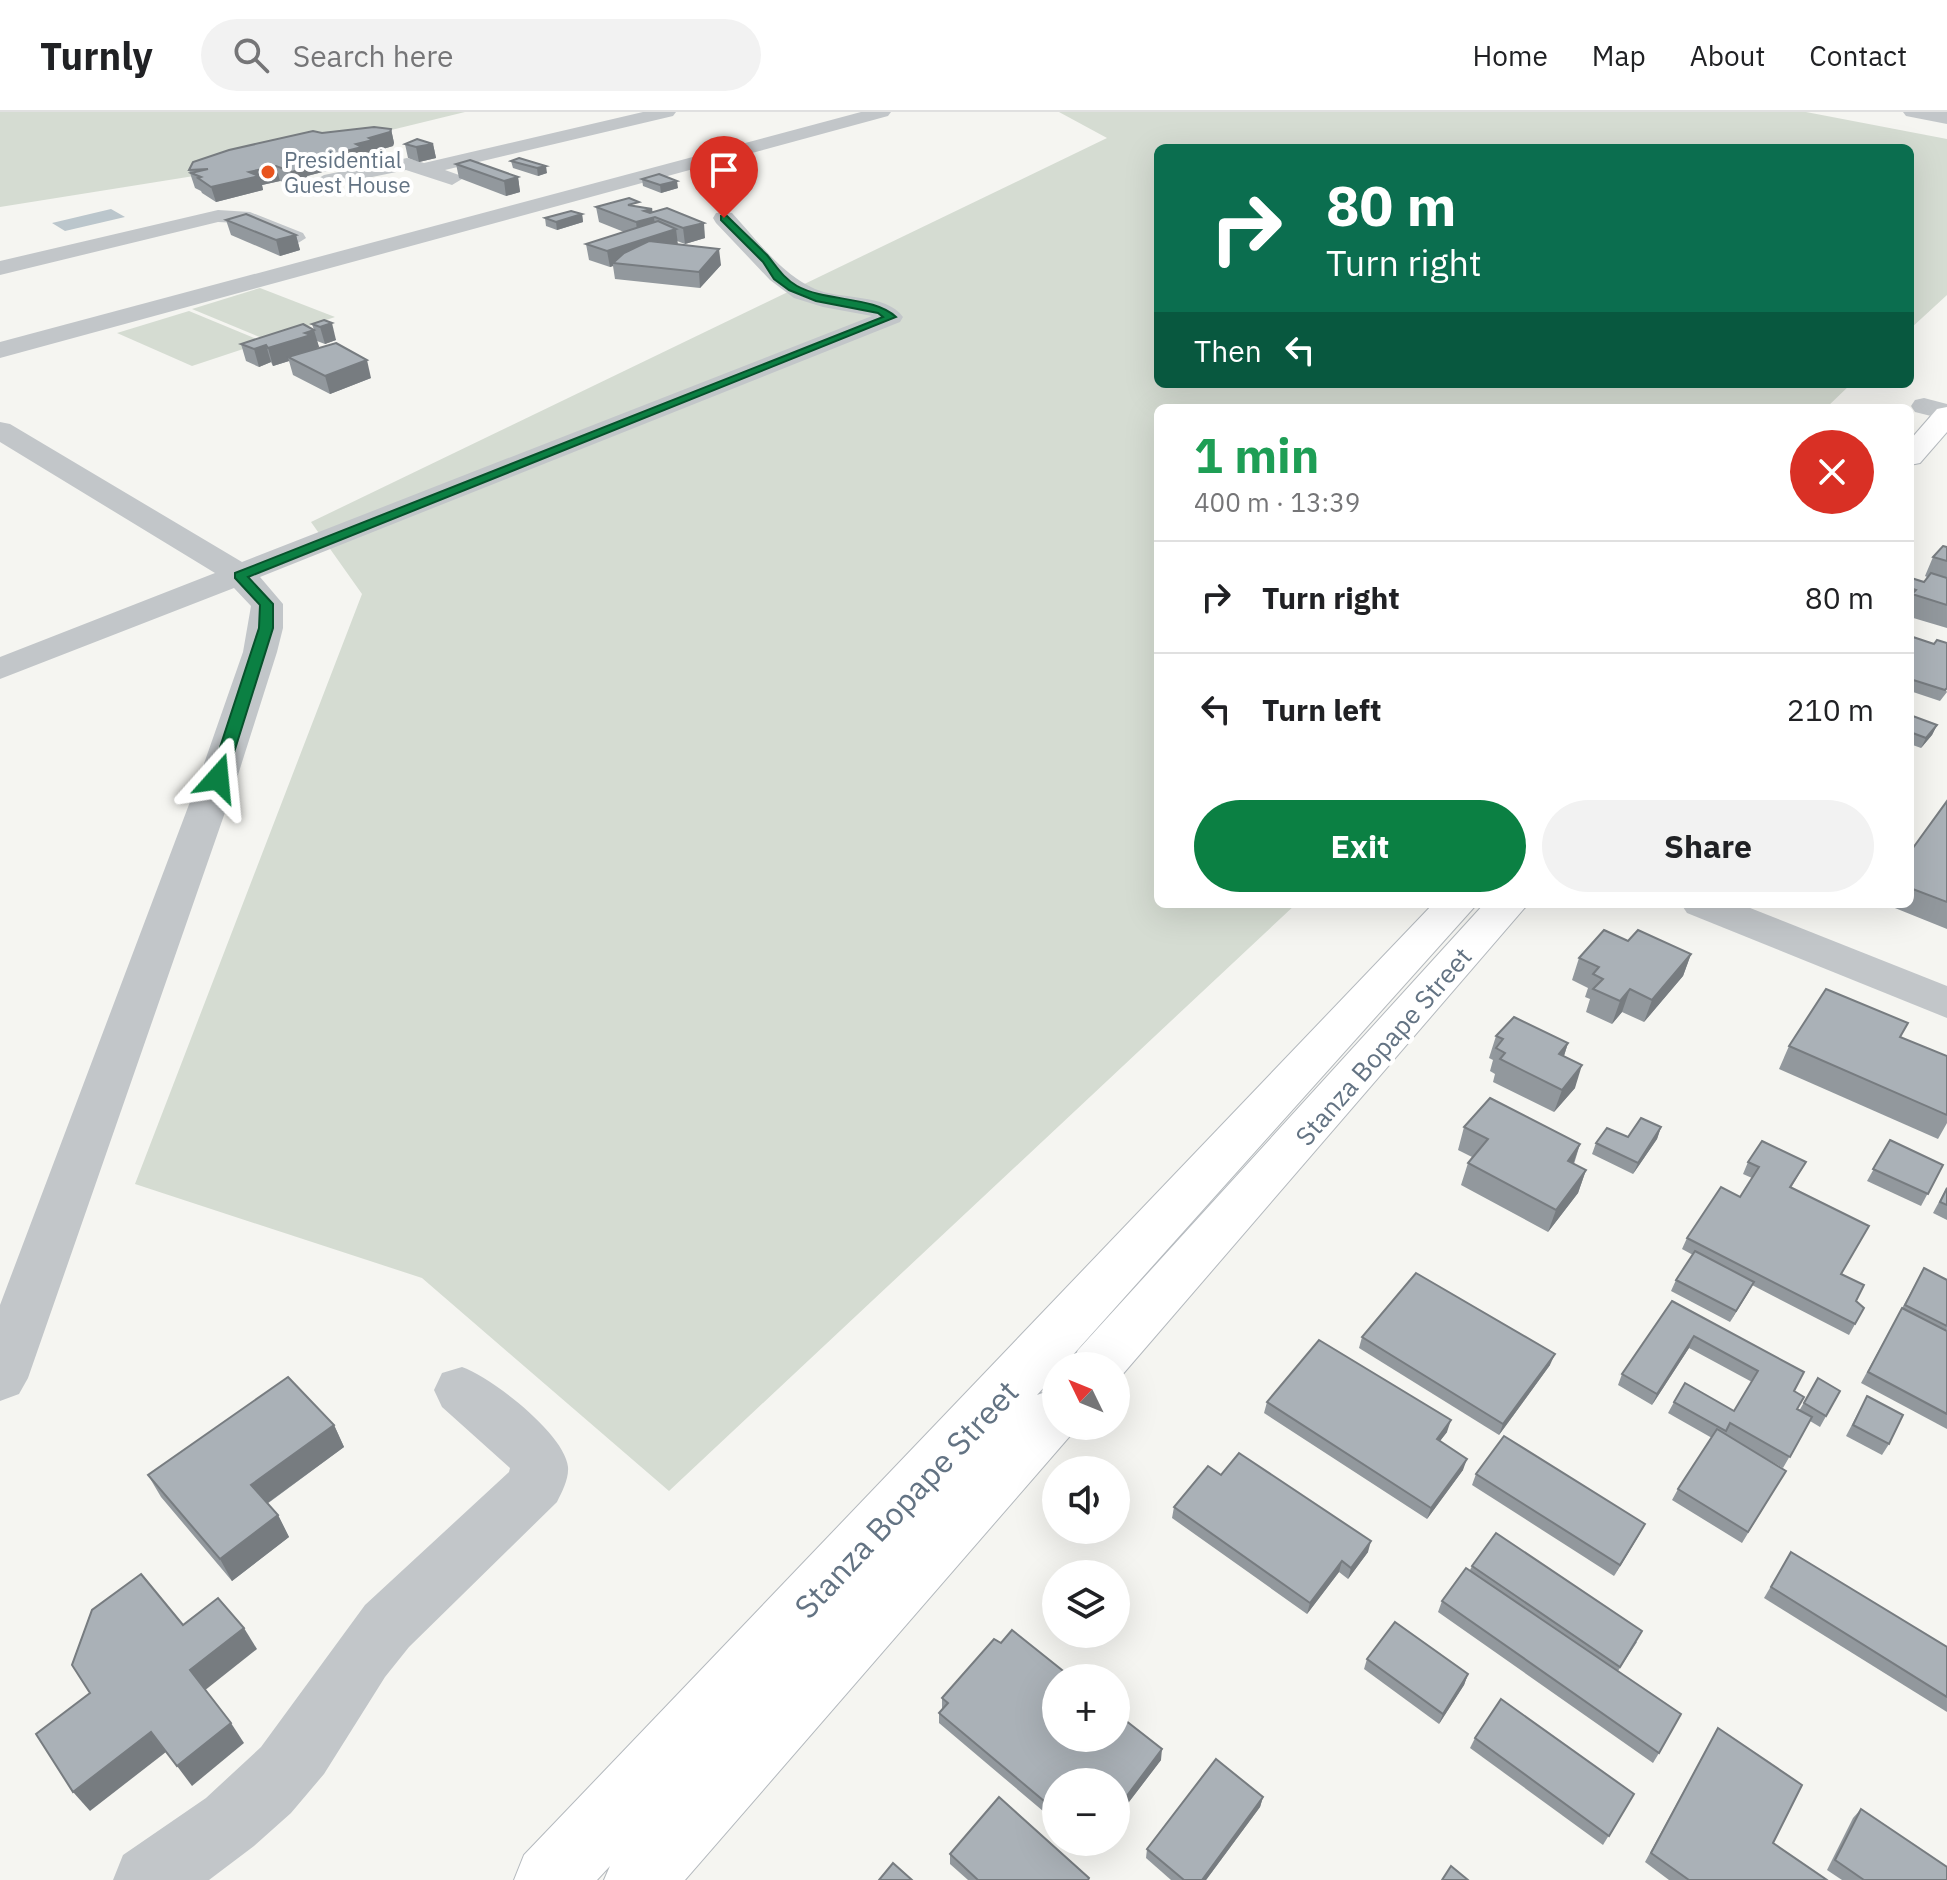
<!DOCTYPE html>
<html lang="en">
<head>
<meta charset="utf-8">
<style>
  body { margin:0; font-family:"IBM Plex Sans",sans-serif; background:#f2f2f2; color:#202124; height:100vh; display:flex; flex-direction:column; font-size:30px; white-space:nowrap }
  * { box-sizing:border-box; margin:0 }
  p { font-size:26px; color:#757577 }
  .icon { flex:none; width:44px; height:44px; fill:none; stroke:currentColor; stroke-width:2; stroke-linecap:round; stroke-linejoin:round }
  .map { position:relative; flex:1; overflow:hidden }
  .side { position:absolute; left:1154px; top:292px; width:760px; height:504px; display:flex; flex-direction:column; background:#fff; border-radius:12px; box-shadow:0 8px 32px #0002 }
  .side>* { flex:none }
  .banner { position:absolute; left:1154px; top:32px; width:760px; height:244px; border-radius:12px; box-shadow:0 8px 32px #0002; background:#0b6e4f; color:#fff; overflow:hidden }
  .needle { width:52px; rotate:313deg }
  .controls { position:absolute; left:1042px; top:1240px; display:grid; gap:16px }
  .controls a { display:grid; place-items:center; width:88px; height:88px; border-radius:50%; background:#fff; box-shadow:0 8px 32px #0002; font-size:40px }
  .pin { position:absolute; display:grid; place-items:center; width:68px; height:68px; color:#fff; margin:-82px -34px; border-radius:50% 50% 50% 0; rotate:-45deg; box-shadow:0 0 8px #0007 }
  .pin .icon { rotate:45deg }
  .me { position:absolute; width:88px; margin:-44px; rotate:18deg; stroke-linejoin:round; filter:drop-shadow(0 0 6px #0008) }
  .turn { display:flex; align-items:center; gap:28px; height:168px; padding:0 40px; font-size:36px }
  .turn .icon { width:104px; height:104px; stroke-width:2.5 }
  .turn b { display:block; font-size:56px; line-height:68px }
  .then { display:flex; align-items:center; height:76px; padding:0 40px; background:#0003; gap:16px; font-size:30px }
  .round { display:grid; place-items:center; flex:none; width:84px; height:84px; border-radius:42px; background:#f2f2f2 }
  .overview { display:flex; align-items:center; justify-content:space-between; height:136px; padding:0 40px }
  h1 { font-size:48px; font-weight:800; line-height:60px; color:#1e9e55 }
  .cta { display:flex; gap:16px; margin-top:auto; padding:16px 40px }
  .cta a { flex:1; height:92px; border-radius:48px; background:#0b8043; color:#fff; font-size:32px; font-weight:800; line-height:92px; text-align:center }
  .cta a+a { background:#f2f2f2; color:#202124 }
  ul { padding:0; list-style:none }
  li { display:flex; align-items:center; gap:24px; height:112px; padding:0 40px; border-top:2px solid #e0e0e0 }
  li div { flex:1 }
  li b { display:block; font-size:30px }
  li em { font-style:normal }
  header { display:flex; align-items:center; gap:48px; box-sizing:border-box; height:112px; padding:0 40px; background:#fff; border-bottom:2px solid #e0e0e0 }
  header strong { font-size:38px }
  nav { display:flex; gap:44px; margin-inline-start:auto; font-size:28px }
  .search { width:560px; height:72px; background:#f2f2f2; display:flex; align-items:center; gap:20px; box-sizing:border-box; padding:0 28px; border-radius:44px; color:#757577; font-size:30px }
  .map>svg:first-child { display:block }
  .green { fill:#d5dcd2 }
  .water { fill:#bbc6cc }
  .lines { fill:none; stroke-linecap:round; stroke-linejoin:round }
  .secondary-casing { stroke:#b4b9be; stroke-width:2 }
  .street { fill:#c2c6c9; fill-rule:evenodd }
  .secondary { fill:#fff; fill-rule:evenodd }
  .wall { fill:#92989d }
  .shaded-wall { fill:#777c80 }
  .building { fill:#aab1b7; stroke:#777c80; stroke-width:2 }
  .route { fill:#0b8043; stroke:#07532c; stroke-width:2 }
  .poi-dot { fill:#e8541e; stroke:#fff; stroke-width:3 }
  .labels { text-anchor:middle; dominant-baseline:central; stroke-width:8; stroke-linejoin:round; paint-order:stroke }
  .far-poi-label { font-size:22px; fill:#637383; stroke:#fff; text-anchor:start }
  .street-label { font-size:26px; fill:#637383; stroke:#fff }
  .near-street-label { font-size:32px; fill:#637383; stroke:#fff }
</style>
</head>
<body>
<header>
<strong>Turnly</strong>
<div class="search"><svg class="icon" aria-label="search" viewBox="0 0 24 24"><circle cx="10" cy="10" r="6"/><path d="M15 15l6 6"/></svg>Search here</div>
<nav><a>Home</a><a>Map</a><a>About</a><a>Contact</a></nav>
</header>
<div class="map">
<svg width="1947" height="1768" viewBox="0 0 1947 1768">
  <rect width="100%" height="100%" fill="#f5f5f1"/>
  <g class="green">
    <polygon points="0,0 465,0 219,60 0,95"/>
    <polygon points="1059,0 1806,0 1947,27 1947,183 1910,217 1910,36 1158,36 1158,272 1851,272 1826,296 1158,296 1158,792 1296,792 669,1379 422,1166 135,1072 362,482 311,410 1107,26"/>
    <polygon points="260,176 335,205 267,228 192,197"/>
    <polygon points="189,199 264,230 192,254 117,221"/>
  </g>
  <polygon class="water" points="111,97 125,105 65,119 52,111"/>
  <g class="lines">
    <g class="secondary-casing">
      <g id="secondary">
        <polygon points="1947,295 1947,320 1920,351 1910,353 1910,328 1937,297"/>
        <polygon points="1433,792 1477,792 1063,1254 1056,1254 1056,1262 1037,1283 1056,1276 1056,1314 1077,1314 1076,1317 685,1768 604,1768 610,1754 597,1768 514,1768 524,1743"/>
        <polygon points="1484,792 1528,792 1116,1270 1116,1254 1070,1254 1078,1238"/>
      </g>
    </g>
    <g class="street">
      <polygon points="643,0 676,0 673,4 445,58 459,63 462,67 452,73 406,58 324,75 314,69 324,63 407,46 424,51"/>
      <polygon points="861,0 891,0 888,4 0,246 0,230"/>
      <polygon points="1903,0 1947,0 1947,12 1906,4"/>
      <polygon points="218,98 250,100 303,121 306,126 295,133 239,111 218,110 0,163 0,149"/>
      <path d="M 724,100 L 732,101 C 757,128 781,162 815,177 C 840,188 886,181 903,205 L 900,210 L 260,465 L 283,492 L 283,516 L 277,540 L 237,666 L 28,1266 L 19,1282 L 0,1289 L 0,1193 L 199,666 L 243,540 L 251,494 L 234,476 L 0,567 L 0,545 L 215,461 L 0,330 L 0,310 L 10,312 L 242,450 L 872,204 L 823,195 L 794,186 L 770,168 L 716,111 L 713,106 L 716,101 Z"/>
      <polygon points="1924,286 1947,292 1947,308 1915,300 1911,294 1915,288"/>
      <polygon points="1681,792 1740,792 1947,874 1947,906 1687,801"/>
      <path d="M 462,1255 C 491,1265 565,1322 568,1355 C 569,1367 562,1380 557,1390 L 409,1535 L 385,1565 L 324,1662 L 291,1701 L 254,1734 L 209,1768 L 113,1768 L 123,1743 L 206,1686 L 261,1635 L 365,1493 L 509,1360 L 510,1356 L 442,1295 L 434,1278 L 442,1261 Z"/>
    </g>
    <use href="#secondary" class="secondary"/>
  </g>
  <g class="wall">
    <polygon points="391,17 394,31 393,34 376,39 376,42 364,45 365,49 307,64 308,70 296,74 280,69 262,73 263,78 216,90 202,81 201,79 195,76 189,58 322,21"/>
    <polygon points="405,32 433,32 436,46 419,50 408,46"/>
    <polygon points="519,46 547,61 538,64 513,56 511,49"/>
    <polygon points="456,52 518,65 520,80 506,84 459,66"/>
    <polygon points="642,67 678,76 661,81 643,74"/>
    <polygon points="596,95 640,95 653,100 705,126 685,132 677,129 677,132 721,153 700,176 615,167 613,154 610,155 589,148 586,132 624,120 599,110"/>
    <polygon points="582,102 583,110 557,118 546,114 545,106"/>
    <polygon points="226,108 296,123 300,138 280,144 231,123"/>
    <polygon points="324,208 336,228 325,232 317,229 319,235 315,237 371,266 330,282 293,263 289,249 273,254 271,250 259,255 246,249 241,232 314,218 312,212"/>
    <polygon points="1947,435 1947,516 1910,505 1910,467 1924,470 1927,465 1925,464 1933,445"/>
    <polygon points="1910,524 1947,580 1940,589 1910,579"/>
    <polygon points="1910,603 1937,613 1932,623 1921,636 1910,632"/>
    <polygon points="1947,689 1947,817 1885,792 1910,792 1910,740"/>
    <polygon points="1628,829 1691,842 1683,864 1644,910 1622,900 1612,912 1586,900 1590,887 1585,885 1588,876 1572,868 1579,846"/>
    <polygon points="1496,924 1568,931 1564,944 1575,976 1554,1000 1493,970 1495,962 1490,959 1493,948 1489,946"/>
    <polygon points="1789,934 1947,944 1947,1011 1938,1027 1779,957"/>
    <polygon points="1464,1015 1580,1032 1574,1052 1586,1058 1578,1081 1548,1120 1461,1073 1468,1051 1472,1045 1458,1038"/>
    <polygon points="1661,1015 1657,1027 1633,1062 1592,1042 1596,1031 1628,1025"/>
    <polygon points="1890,1028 1943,1053 1921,1094 1867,1069"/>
    <polygon points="1748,1050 1806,1050 1791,1076 1856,1189 1864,1196 1849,1223 1752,1173 1730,1210 1671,1179 1676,1168 1693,1143 1682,1137 1687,1126 1740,1085 1752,1066 1743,1062"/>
    <polygon points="1947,1075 1947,1108 1933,1101"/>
    <polygon points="1924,1156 1947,1168 1947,1317 1861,1271"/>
    <polygon points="1672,1189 1794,1279 1797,1297 1799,1299 1818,1266 1840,1279 1820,1315 1810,1309 1783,1356 1756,1341 1786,1359 1742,1431 1672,1388 1678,1377 1712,1326 1668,1301 1674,1290 1734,1299 1752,1270 1689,1236 1652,1293 1618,1273 1622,1262"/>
    <polygon points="1362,1225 1550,1253 1499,1323 1359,1236"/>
    <polygon points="1867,1284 1889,1332 1882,1343 1846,1324"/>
    <polygon points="1267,1290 1447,1320 1440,1329 1463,1358 1427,1407 1264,1301"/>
    <polygon points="334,1313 344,1335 267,1392 278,1403 289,1425 232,1469 161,1385 148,1363"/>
    <polygon points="1476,1362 1639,1423 1614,1464 1472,1373"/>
    <polygon points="1174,1395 1368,1440 1348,1467 1339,1460 1307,1502 1172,1406"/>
    <polygon points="1791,1440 1947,1535 1947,1600 1764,1486"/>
    <polygon points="1472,1454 1637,1530 1618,1559 1659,1641 1653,1651 1438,1500 1442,1489 1470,1458"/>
    <polygon points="1367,1547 1468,1562 1464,1573 1439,1612 1364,1557"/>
    <polygon points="942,1586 1161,1648 1119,1703 1116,1701 1116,1670 1056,1670 1056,1710 939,1611 939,1601 942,1597"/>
    <polygon points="1718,1616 1773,1731 1827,1768 1669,1768 1645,1750"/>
    <polygon points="1475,1626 1634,1682 1603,1733 1470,1636"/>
    <polygon points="1263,1685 1260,1695 1206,1768 1171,1768 1146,1746 1147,1737"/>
    <polygon points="1861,1697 1947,1768 1842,1768 1827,1758 1853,1706"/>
    <polygon points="950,1742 1089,1768 968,1768 950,1752"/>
  </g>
  <g class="shaded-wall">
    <polygon points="391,17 394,31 393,34 376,39 376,42 364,45 365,49 307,64 308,70 296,74 292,60 295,52"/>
    <polygon points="433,32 436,46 419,50 416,35"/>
    <polygon points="276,54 280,69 262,73 263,78 216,90 211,75 249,60"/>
    <polygon points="546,54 547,61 538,64 537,56"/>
    <polygon points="518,65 520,80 506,84 504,69"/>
    <polygon points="677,69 678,76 661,81 660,73"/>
    <polygon points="652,97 657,121 638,126 636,110 644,99"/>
    <polygon points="582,102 583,110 557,118 556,110"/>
    <polygon points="704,111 705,126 685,132 683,116"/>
    <polygon points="676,117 678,133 613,151 613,154 610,155 607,139"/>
    <polygon points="296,123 300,138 280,144 276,128"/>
    <polygon points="719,137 721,153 700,176 699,160"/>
    <polygon points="332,211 336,228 325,232 320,215"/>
    <polygon points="314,218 319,235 315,237 316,241 288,245 289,249 273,254 268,236"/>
    <polygon points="266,233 271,250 259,255 254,237"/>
    <polygon points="367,248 371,266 330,282 325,264"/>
    <polygon points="1937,613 1932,623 1921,636 1926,626"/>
    <polygon points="1691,842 1683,864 1644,910 1652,888"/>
    <polygon points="1630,877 1622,900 1612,912 1620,889"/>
    <polygon points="1568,931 1561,953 1559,942"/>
    <polygon points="1582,953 1575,976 1554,1000 1562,978"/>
    <polygon points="1661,1015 1657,1027 1633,1062 1638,1051"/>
    <polygon points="1580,1032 1572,1055 1568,1049"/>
    <polygon points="1586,1058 1578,1081 1548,1120 1556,1098"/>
    <polygon points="1754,1170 1748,1181 1730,1210 1736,1199"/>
    <polygon points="1694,1224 1689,1236 1652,1293 1657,1282"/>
    <polygon points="1555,1242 1550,1253 1499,1323 1503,1312"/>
    <polygon points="1451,1308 1447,1320 1433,1338 1437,1327"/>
    <polygon points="334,1313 344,1335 262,1395 251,1373"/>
    <polygon points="1467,1347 1463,1358 1427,1407 1431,1396"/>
    <polygon points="278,1403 289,1425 232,1469 220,1447"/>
    <polygon points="1645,1412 1639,1423 1614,1464 1620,1453"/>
    <polygon points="1371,1429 1368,1440 1348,1467 1351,1456"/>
    <polygon points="1342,1449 1339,1460 1307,1502 1310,1491"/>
    <polygon points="244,1516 257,1537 204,1579 190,1558"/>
    <polygon points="1468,1562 1464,1573 1439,1612 1443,1602"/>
    <polygon points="231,1611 244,1631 192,1674 177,1654"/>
    <polygon points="151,1620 166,1640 90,1699 73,1680"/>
    <polygon points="1162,1637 1161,1648 1119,1703 1120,1693"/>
    <polygon points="1263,1685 1260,1695 1206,1768 1202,1768"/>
  </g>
  <g class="building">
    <polygon points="374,15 391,17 390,20 369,26 373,28 356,32 362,35 295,52 304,56 292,60 276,54 249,60 259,64 211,75 198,66 201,65 191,61 208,57 189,58 193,50 229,38 313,19 322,21"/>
    <polygon points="417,27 433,32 416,35 405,32"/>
    <polygon points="519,46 546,54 537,56 511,49"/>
    <polygon points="470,48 518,65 504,69 456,52"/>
    <polygon points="659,62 677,69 660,73 642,67"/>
    <polygon points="629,86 639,90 628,93 652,97 644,99 650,101 667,96 704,111 683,116 655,105 636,110 596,95"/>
    <polygon points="571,99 582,102 556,110 545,106"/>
    <polygon points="246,102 296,123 276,128 226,108"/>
    <polygon points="658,109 676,117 607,139 586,132"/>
    <polygon points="649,129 719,137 699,160 613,151 624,141"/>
    <polygon points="324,208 332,211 320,215 312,212"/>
    <polygon points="303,212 314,218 305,221 311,223 268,236 266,233 254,237 241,232"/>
    <polygon points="336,231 367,248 325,264 288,245"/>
    <polygon points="1943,434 1947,435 1947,449 1933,445"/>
    <polygon points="1931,461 1947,466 1947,493 1912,482 1916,478 1910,476 1910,467 1911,466 1924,470"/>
    <polygon points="1910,524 1934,532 1937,528 1947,531 1947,576 1945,578 1910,567"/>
    <polygon points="1910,603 1937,613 1926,626 1910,620"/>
    <polygon points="1947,689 1947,790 1910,776 1910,740"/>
    <polygon points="1604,818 1628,829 1638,818 1691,842 1652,888 1630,877 1620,889 1593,877 1603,867 1593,862 1599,855 1579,846"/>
    <polygon points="1826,877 1908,911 1900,925 1947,944 1947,1003 1789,934"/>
    <polygon points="1514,905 1568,931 1559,942 1582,953 1562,978 1500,947 1505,941 1496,936 1503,927 1496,924"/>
    <polygon points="1490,986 1580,1032 1568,1049 1586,1058 1556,1098 1468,1051 1488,1027 1464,1015"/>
    <polygon points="1641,1006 1661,1015 1638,1051 1596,1031 1607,1016 1628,1025"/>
    <polygon points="1890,1028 1943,1053 1928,1082 1873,1057"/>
    <polygon points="1762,1029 1806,1050 1790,1075 1869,1114 1841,1162 1864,1173 1856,1189 1864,1196 1855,1212 1687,1126 1721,1075 1740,1085 1759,1055 1748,1050"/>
    <polygon points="1947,1076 1947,1093 1940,1090"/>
    <polygon points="1695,1139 1754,1170 1736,1199 1676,1168"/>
    <polygon points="1924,1156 1947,1168 1947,1214 1905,1193"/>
    <polygon points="1416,1161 1555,1242 1503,1312 1362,1225"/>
    <polygon points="1672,1189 1804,1260 1794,1279 1804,1285 1797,1297 1812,1305 1790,1345 1730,1311 1726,1319 1674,1290 1685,1271 1734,1299 1758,1259 1694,1224 1657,1282 1622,1262"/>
    <polygon points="1902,1196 1947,1219 1947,1302 1868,1260"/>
    <polygon points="1319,1228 1451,1308 1437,1327 1467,1347 1431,1396 1267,1290"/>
    <polygon points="288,1265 334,1313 251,1373 278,1403 220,1447 148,1363"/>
    <polygon points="1818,1266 1840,1279 1826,1304 1804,1291"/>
    <polygon points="1867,1284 1903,1303 1889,1332 1853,1313"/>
    <polygon points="1717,1317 1786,1359 1748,1420 1678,1377"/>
    <polygon points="1504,1324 1645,1412 1620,1453 1476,1362"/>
    <polygon points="1239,1341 1371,1429 1351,1456 1342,1449 1310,1491 1174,1395 1208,1354 1221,1363"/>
    <polygon points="1496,1421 1642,1519 1620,1555 1472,1454"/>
    <polygon points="1791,1440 1947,1535 1947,1585 1771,1475"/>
    <polygon points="1466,1456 1681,1602 1659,1641 1442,1489"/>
    <polygon points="141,1462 183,1513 218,1486 244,1516 190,1558 231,1611 177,1654 151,1620 73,1680 36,1622 90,1581 72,1553 92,1498"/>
    <polygon points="1395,1510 1468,1562 1443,1602 1367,1547"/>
    <polygon points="1012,1518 1072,1566 1056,1566 1056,1626 1116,1626 1116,1601 1162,1637 1120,1693 1116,1690 1116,1670 1056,1670 1056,1699 939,1601 948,1591 942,1586 994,1527 1001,1531"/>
    <polygon points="1501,1587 1634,1682 1609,1724 1475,1626"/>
    <polygon points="1718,1616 1802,1673 1773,1731 1827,1768 1689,1768 1651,1741"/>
    <polygon points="1216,1647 1263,1685 1202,1768 1184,1768 1147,1737"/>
    <polygon points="999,1685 1089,1766 1088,1768 978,1768 950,1742"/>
    <polygon points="1861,1697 1947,1755 1947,1768 1864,1768 1835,1748"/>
    <polygon points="893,1751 912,1768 879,1768"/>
    <polygon points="1451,1754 1468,1768 1442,1768"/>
  </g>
  <path class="route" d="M 721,104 L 727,104 C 740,117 754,130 767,143 C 777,155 783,166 797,174 C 826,190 874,184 896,205 L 248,465 L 273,492 L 273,516 L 226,666 L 224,670 L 212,670 L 210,666 L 259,516 L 260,493 L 235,466 L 235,461 L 883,205 L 878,201 L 816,189 L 789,178 L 774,167 L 763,150 L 721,108 Z"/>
  <circle class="poi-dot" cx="268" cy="60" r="8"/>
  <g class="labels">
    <g class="far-poi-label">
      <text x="284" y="47">Presidential<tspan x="284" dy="25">Guest House</tspan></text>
    </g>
    <g class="street-label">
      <text transform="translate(1383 934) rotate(-49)">Stanza Bopape Street</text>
    </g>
    <g class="near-street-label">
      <text transform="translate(906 1387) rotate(-47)">Stanza Bopape Street</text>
    </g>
  </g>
</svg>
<div class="controls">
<a><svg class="needle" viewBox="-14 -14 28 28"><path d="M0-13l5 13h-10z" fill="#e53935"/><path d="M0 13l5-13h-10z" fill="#757577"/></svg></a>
<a><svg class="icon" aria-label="sound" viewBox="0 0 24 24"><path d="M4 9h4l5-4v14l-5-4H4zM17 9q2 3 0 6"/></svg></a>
<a><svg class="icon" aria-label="layers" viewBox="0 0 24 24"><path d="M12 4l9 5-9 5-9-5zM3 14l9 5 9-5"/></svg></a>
<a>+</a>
<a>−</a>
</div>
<div class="pin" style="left:724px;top:106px;background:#d93025"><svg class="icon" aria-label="arrive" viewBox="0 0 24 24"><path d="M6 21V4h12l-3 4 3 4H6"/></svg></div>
<svg class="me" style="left:218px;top:666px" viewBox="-20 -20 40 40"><path d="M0-17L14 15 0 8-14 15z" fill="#0b8043" stroke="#fff" stroke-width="4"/></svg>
<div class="banner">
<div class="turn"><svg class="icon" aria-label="right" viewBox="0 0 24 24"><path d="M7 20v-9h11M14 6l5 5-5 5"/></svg><div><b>80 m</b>Turn right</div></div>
<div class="then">Then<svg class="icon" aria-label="left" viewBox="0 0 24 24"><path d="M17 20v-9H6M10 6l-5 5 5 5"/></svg></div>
</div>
<section class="side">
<div class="overview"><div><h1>1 min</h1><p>400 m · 13:39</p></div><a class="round" style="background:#d93025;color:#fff"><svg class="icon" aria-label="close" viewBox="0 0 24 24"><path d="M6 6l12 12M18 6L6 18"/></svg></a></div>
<ul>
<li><svg class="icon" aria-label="right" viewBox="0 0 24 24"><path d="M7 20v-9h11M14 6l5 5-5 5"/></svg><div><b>Turn right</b></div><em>80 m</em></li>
<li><svg class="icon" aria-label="left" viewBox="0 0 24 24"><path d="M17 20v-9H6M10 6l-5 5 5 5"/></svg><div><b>Turn left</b></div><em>210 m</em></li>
</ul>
<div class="cta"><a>Exit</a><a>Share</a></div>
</section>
</div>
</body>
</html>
